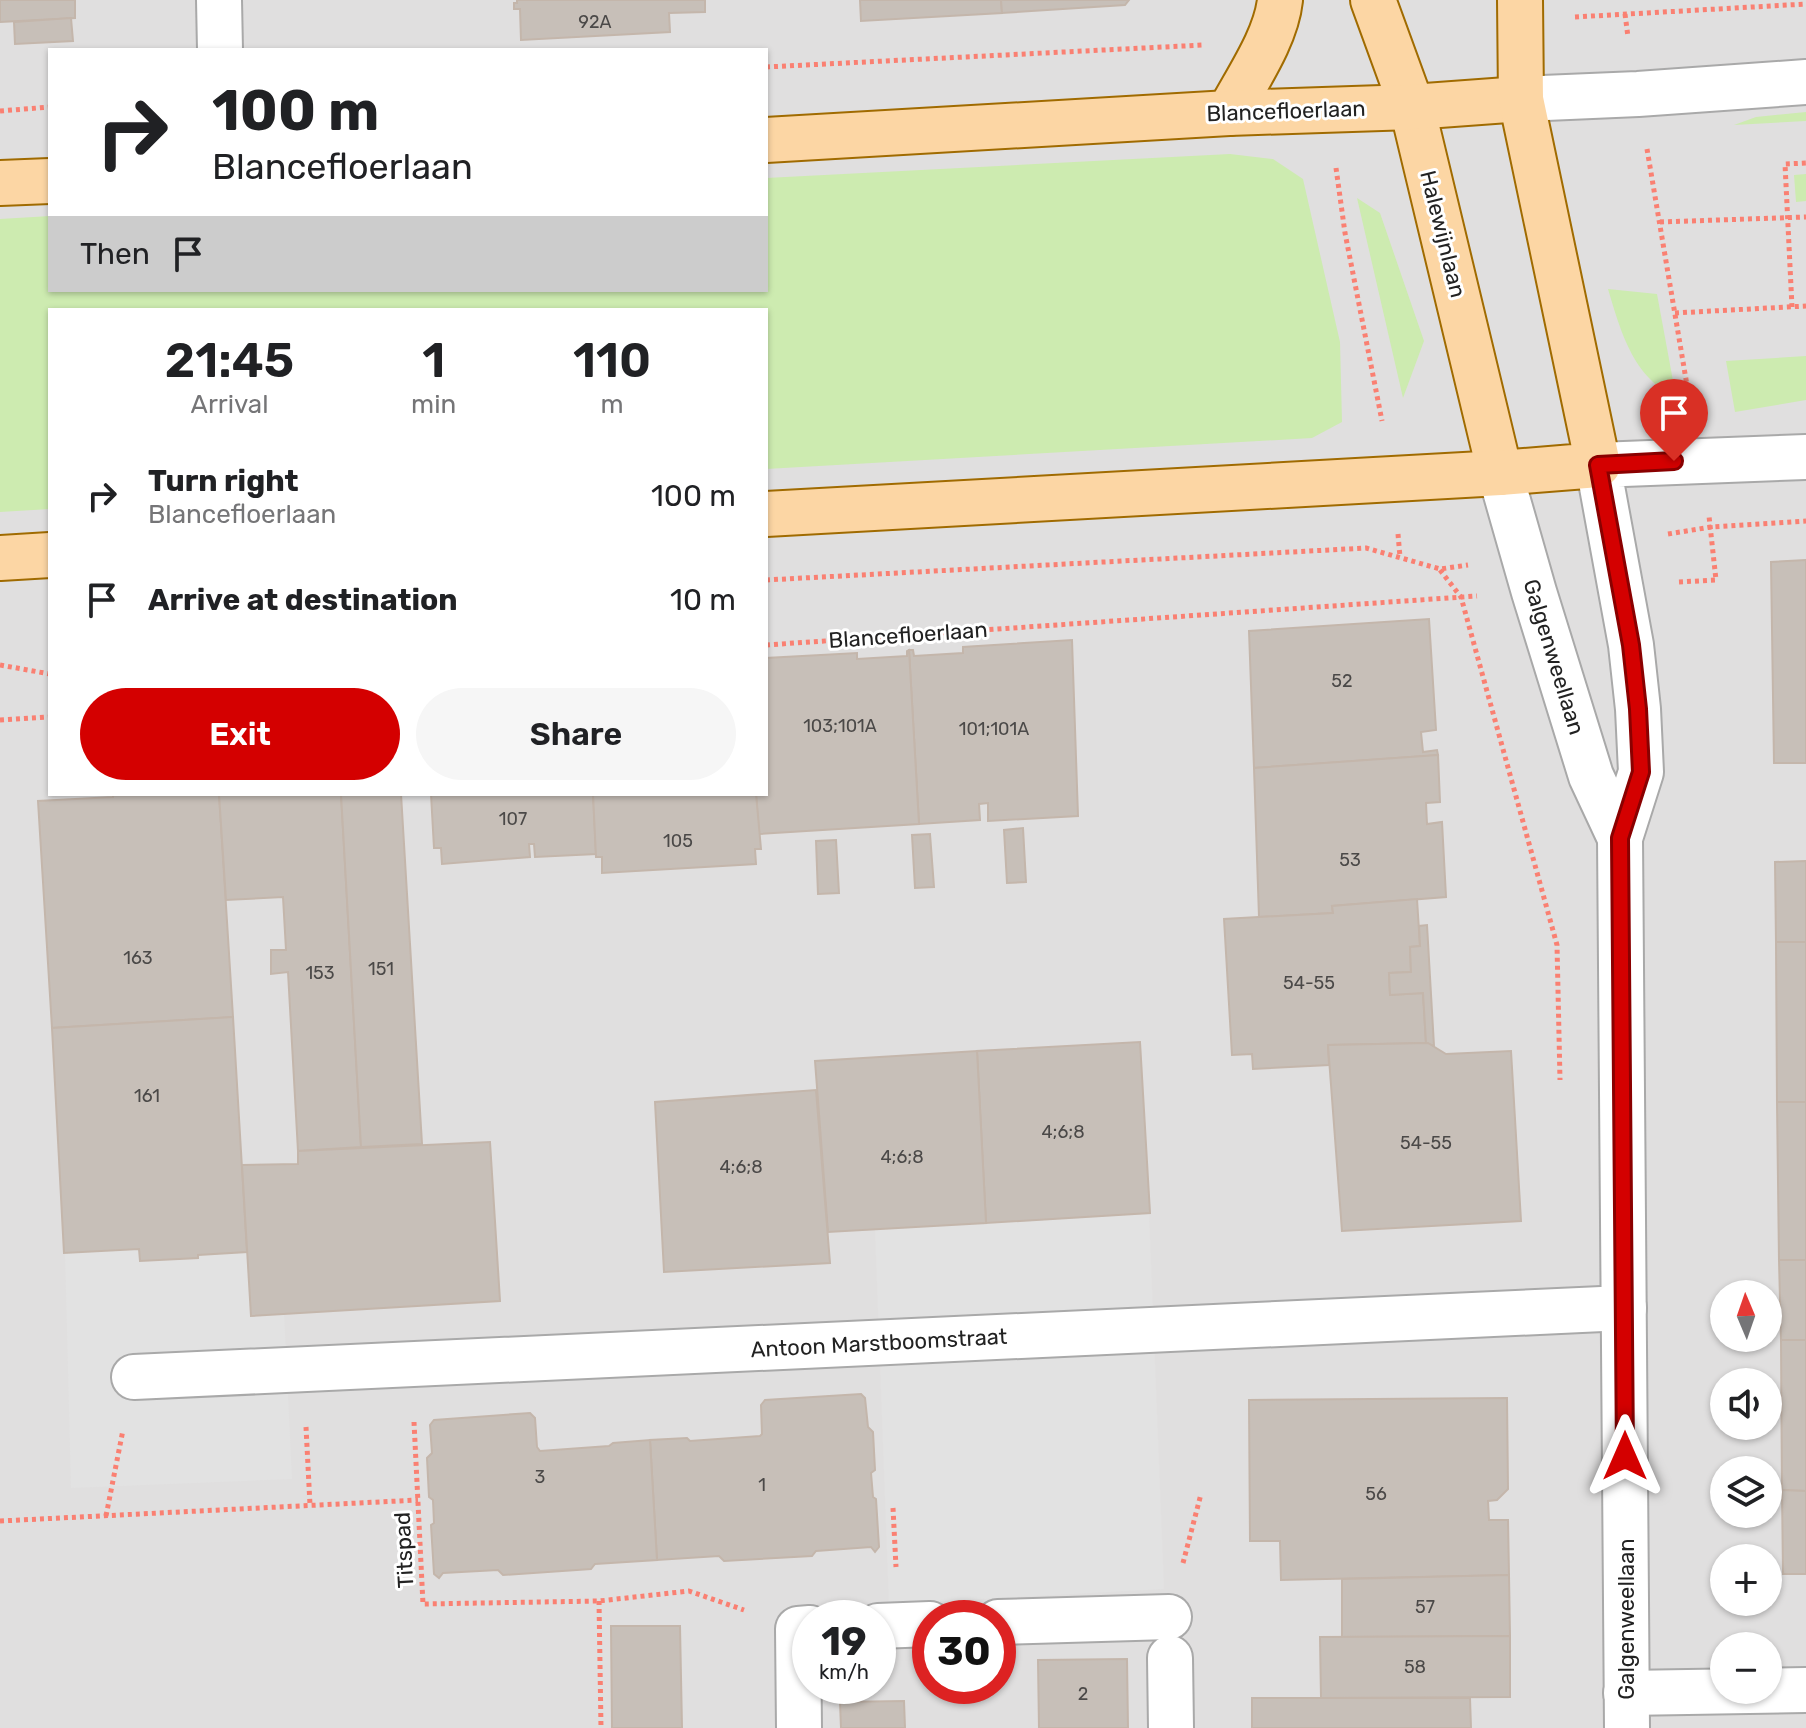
<!DOCTYPE html>
<html lang="en">
<head>
<meta charset="utf-8">
<style>
  body { margin:0; font-family:Rubik,sans-serif; background:#f6f6f6; color:#202124; height:100vh; display:flex; flex-direction:column; font-size:30px; white-space:nowrap }
  * { box-sizing:border-box; margin:0 }
  p { font-size:26px; color:#757577 }
  .icon { flex:none; width:44px; height:44px; fill:none; stroke:currentColor; stroke-width:2; stroke-linecap:round; stroke-linejoin:round }
  .map { position:relative; flex:1; overflow:hidden }
  .drawer { position:absolute; left:48px; top:308px; width:720px; height:488px; display:flex; flex-direction:column; background:#fff; border-radius:0px; box-shadow:0 2px 6px #0004 }
  .drawer>* { flex:none }
  .top-card { position:absolute; left:48px; top:48px; width:720px; height:244px; border-radius:0px; box-shadow:0 2px 6px #0004; background:#fff; color:#202124; overflow:hidden }
  .needle { width:52px; rotate:358deg }
  .controls { position:absolute; left:1710px; top:1280px; display:grid; gap:16px }
  .controls a { display:grid; place-items:center; width:72px; height:72px; border-radius:50%; background:#fff; box-shadow:0 2px 6px #0004; font-size:40px }
  .speed { position:absolute; left:792px; top:1600px; display:flex; gap:16px; font-size:40px; font-weight:700; text-align:center }
  .speed>* { display:grid; place-content:center; width:104px; height:104px; border-radius:50%; background:#fff; box-shadow:0 2px 6px #0004; line-height:1 }
  .speed small { font-size:20px; font-weight:400 }
  .speed .limit { border:12px solid #d22; background:#fff; color:#111 }
  .pin { position:absolute; display:grid; place-items:center; width:68px; height:68px; color:#fff; margin:-82px -34px; border-radius:50% 50% 50% 0; rotate:-45deg; box-shadow:0 0 8px #0007 }
  .pin .icon { rotate:45deg }
  .me { position:absolute; width:88px; margin:-44px; rotate:0deg; stroke-linejoin:round; filter:drop-shadow(0 0 6px #0008) }
  .turn { display:flex; align-items:center; gap:28px; height:168px; padding:0 32px; font-size:36px }
  .turn .icon { width:104px; height:104px; stroke-width:2.5 }
  .turn b { display:block; font-size:56px; line-height:68px }
  .then { display:flex; align-items:center; height:76px; padding:0 32px; background:#0003; gap:16px; font-size:30px }
  .eta { display:flex; justify-content:space-evenly; align-items:center; height:136px; text-align:center }
  .eta b { font-size:48px; font-weight:600; line-height:56px }
  .cta { display:flex; gap:16px; margin-top:auto; padding:16px 32px }
  .cta a { flex:1; height:92px; border-radius:48px; background:#d40000; color:#fff; font-size:32px; font-weight:600; line-height:92px; text-align:center }
  .cta a+a { background:#f6f6f6; color:#202124 }
  ul { padding:0; list-style:none }
  li { display:flex; align-items:center; gap:24px; height:104px; padding:0 32px }
  li div { flex:1 }
  li b { display:block; font-size:30px }
  li em { font-style:normal }
  .map>svg:first-child { display:block }
  .residential { fill:#e0dfdf; fill-rule:evenodd }
  .grass { fill:#cdebb0 }
  .parking { fill:#e2e2e2 }
  .building { fill:#c7bfb8; stroke:#c4b6ab; stroke-width:2 }
  .lines { fill:none; stroke-linecap:round; stroke-linejoin:round }
  .minor-casing { stroke:#a9a9a9; stroke-width:48 }
  .major-casing { stroke:#a06b00; stroke-width:48 }
  .path { stroke:#fa8072; stroke-width:5; stroke-dasharray:4 4; stroke-linecap:butt }
  .minor { stroke:#fff; stroke-width:44 }
  .major { stroke:#fcd6a4; stroke-width:44 }
  .route-casing { stroke:#8a0000; stroke-width:20 }
  .route { stroke:#d40000; stroke-width:14 }
  .labels { text-anchor:middle; dominant-baseline:central; stroke-width:6; stroke-linejoin:round; paint-order:stroke }
  .number-label { font-size:18px; fill:#4b4948 }
  .street-label { font-size:22px; fill:#222; stroke:#fff }
</style>
</head>
<body>
<div class="map">
<svg width="1806" height="1728" viewBox="0 0 1806 1728">
  <rect width="100%" height="100%" fill="#f2efe9"/>
  <path class="residential" d="M 0,0 L 1806,0 L 1806,1728 L 0,1728 ZM 50,50 L 766,50 L 766,290 L 50,290 ZM 50,310 L 766,310 L 766,794 L 50,794 ZM 1724,1294 L 1768,1294 L 1768,1338 L 1724,1338 ZM 1724,1382 L 1768,1382 L 1768,1426 L 1724,1426 ZM 1724,1470 L 1768,1470 L 1768,1514 L 1724,1514 ZM 1724,1558 L 1768,1558 L 1768,1602 L 1724,1602 ZM 810,1618 L 878,1618 L 878,1686 L 810,1686 ZM 930,1618 L 998,1618 L 998,1686 L 930,1686 ZM 1724,1646 L 1768,1646 L 1768,1690 L 1724,1690 Z"/>
  <g class="grass">
    <polygon points="1806,112 1806,121 1734,125 1756,117"/>
    <polygon points="1230,154 1273,159 1303,179 1340,342 1342,422 1312,438 766,469 766,310 50,310 50,509 0,512 0,219 50,216 50,290 766,290 766,178"/>
    <polygon points="1806,174 1806,201 1796,202 1794,175"/>
    <polygon points="1357,198 1380,213 1424,341 1403,398"/>
    <path d="M 1608,289 L 1657,294 L 1676,397 C 1667,392 1657,387 1650,379 C 1627,356 1617,319 1608,289 Z"/>
    <polygon points="1806,356 1806,400 1735,412 1726,361"/>
  </g>
  <g class="parking">
    <polygon points="1149,1214 1164,1589 889,1604 875,1229"/>
    <polygon points="140,1248 141,1261 197,1258 197,1255 247,1252 251,1314 284,1313 292,1479 71,1488 65,1253"/>
  </g>
  <g class="building">
    <polygon points="0,0 75,0 75,18 0,22"/>
    <polygon points="517,0 705,0 705,12 669,13 670,32 521,40 520,9 514,9 514,3 517,3"/>
    <polygon points="860,0 1001,0 1002,13 861,21"/>
    <polygon points="1001,0 1129,0 1125,5 1002,13"/>
    <polygon points="71,18 73,41 15,44 14,22"/>
    <polygon points="1806,560 1806,763 1774,763 1771,562"/>
    <polygon points="1429,619 1436,730 1421,732 1423,752 1437,750 1438,755 1254,768 1249,631"/>
    <polygon points="1072,640 1078,816 988,821 988,803 979,804 980,820 919,824 909,650 913,650 914,656 963,653 963,647"/>
    <polygon points="909,650 919,824 759,834 756,794 766,794 766,658 857,653 857,659 907,656 907,651"/>
    <polygon points="1438,755 1440,802 1426,803 1427,824 1442,822 1446,897 1332,906 1333,913 1259,917 1254,768"/>
    <polygon points="113,794 219,794 233,1017 52,1028 38,801 113,797"/>
    <polygon points="219,794 341,794 361,1147 298,1151 288,972 271,974 271,950 286,950 283,897 226,900"/>
    <polygon points="341,794 401,794 422,1144 361,1147"/>
    <polygon points="431,794 593,794 596,854 535,857 534,844 529,844 530,857 442,864 441,848 434,848"/>
    <polygon points="593,794 756,794 761,849 755,849 756,864 602,873 602,857 596,857"/>
    <polygon points="1023,828 1026,882 1007,883 1004,830"/>
    <polygon points="930,834 934,887 915,888 912,835"/>
    <polygon points="836,840 839,893 818,894 816,841"/>
    <polygon points="1806,861 1806,942 1776,942 1775,862"/>
    <polygon points="1417,899 1420,946 1410,947 1411,972 1389,973 1390,995 1423,993 1426,1043 1328,1045 1329,1065 1253,1069 1252,1054 1232,1055 1224,919 1333,913 1332,906"/>
    <polygon points="1427,925 1434,1046 1426,1043 1423,993 1390,995 1389,973 1411,972 1410,947 1420,946 1419,926"/>
    <polygon points="1776,942 1806,942 1806,1102 1777,1102"/>
    <polygon points="233,1017 247,1252 198,1255 198,1258 140,1261 139,1249 64,1253 52,1028"/>
    <polygon points="1140,1042 1150,1213 986,1223 977,1051"/>
    <polygon points="1428,1043 1446,1054 1511,1051 1521,1221 1342,1231 1328,1045"/>
    <polygon points="977,1051 986,1223 828,1232 815,1061"/>
    <polygon points="816,1090 830,1263 664,1272 655,1102"/>
    <polygon points="1777,1102 1806,1102 1806,1260 1779,1260"/>
    <polygon points="490,1142 500,1301 251,1316 242,1165 298,1164 298,1151"/>
    <polygon points="1779,1260 1806,1260 1806,1340 1781,1340"/>
    <polygon points="1781,1340 1806,1340 1806,1491 1782,1490"/>
    <polygon points="861,1394 865,1398 868,1427 873,1432 875,1470 871,1473 873,1497 876,1499 879,1547 875,1552 871,1547 816,1551 812,1556 724,1561 719,1556 657,1560 650,1440 687,1438 690,1441 760,1436 762,1434 761,1405 765,1400"/>
    <polygon points="1507,1398 1508,1489 1497,1500 1488,1501 1489,1520 1508,1520 1509,1575 1281,1580 1280,1541 1250,1541 1249,1400"/>
    <polygon points="530,1413 535,1418 537,1447 540,1451 609,1446 613,1443 650,1440 657,1560 595,1564 591,1569 503,1575 498,1570 443,1573 439,1578 434,1574 431,1525 434,1523 433,1500 429,1497 427,1458 432,1453 430,1425 434,1420"/>
    <polygon points="1782,1490 1806,1491 1806,1574 1783,1574"/>
    <polygon points="1509,1575 1510,1636 1342,1637 1342,1579"/>
    <polygon points="611,1626 680,1626 682,1728 612,1728"/>
    <polygon points="1510,1636 1510,1697 1321,1698 1320,1637"/>
    <polygon points="1127,1659 1128,1728 1039,1728 1038,1660"/>
    <polygon points="1252,1698 1470,1698 1471,1728 1252,1728"/>
    <polygon points="904,1701 905,1728 841,1728 840,1702"/>
  </g>
  <g class="lines">
    <g class="minor-casing">
      <g id="minor">
        <polyline points="219,0 220,50"/>
        <polyline points="1521,99 1638,94 1806,82"/>
        <polyline points="1500,473 1534,592 1591,776 1620,838"/>
        <polyline points="134,1377 1624,1308"/>
        <polyline points="998,1622 1169,1617"/>
        <polyline points="878,1626 930,1624"/>
        <polyline points="1170,1658 1171,1728"/>
        <polyline points="1626,1693 1806,1690"/>
        <polyline points="799,1728 798,1629 810,1628"/>
        <polyline points="1627,1728 1620,838 1641,772 1638,709 1631,645 1598,465 1806,457"/>
      </g>
    </g>
    <g class="major-casing">
      <g id="major">
        <polyline points="1373,0 1412,107 1500,473"/>
        <path d="M 1229,113 C 1247,79 1276,38 1280,0"/>
        <polyline points="766,140 1229,113 1412,107 1521,99"/>
        <polyline points="0,183 50,181"/>
        <polyline points="766,514 1500,473 1598,465 1521,99 1520,0"/>
        <polyline points="0,558 50,555"/>
      </g>
    </g>
    <g class="path">
      <polyline points="1625,14 1628,37"/>
      <polyline points="1575,17 1806,4"/>
      <polyline points="766,67 1203,45"/>
      <polyline points="0,111 50,107"/>
      <polyline points="1647,149 1690,403"/>
      <polyline points="1336,168 1345,233 1382,421"/>
      <polyline points="1660,222 1806,217"/>
      <polyline points="1792,307 1785,164 1806,163"/>
      <polyline points="1675,313 1806,306"/>
      <polyline points="1398,534 1400,557"/>
      <polyline points="1668,534 1711,527 1806,521"/>
      <polyline points="1440,570 1461,597 1557,945 1560,1080"/>
      <polyline points="766,580 1366,548 1440,569 1468,565"/>
      <polyline points="1679,582 1716,580 1709,516"/>
      <polyline points="766,645 1477,596"/>
      <polyline points="0,665 50,674"/>
      <polyline points="0,720 50,717"/>
      <polyline points="414,1422 423,1604 599,1601 689,1591 744,1610"/>
      <polyline points="306,1427 310,1505"/>
      <polyline points="893,1508 896,1567"/>
      <polyline points="106,1516 123,1430"/>
      <polyline points="0,1521 418,1500"/>
      <polyline points="1183,1563 1201,1494"/>
      <polyline points="599,1601 601,1728"/>
    </g>
    <use href="#minor" class="minor"/>
    <use href="#major" class="major"/>
  </g>
  <g class="lines">
    <g class="route-casing">
      <polyline id="route" points="1625,1456 1620,838 1641,772 1638,709 1631,645 1598,465 1674,461"/>
    </g>
    <use href="#route" class="route"/>
  </g>
  <g class="labels">
    <g class="number-label">
      <text x="595" y="22">92A</text>
      <text x="1342" y="681">52</text>
      <text x="840" y="726">103;101A</text>
      <text x="994" y="729">101;101A</text>
      <text x="513" y="819">107</text>
      <text x="678" y="841">105</text>
      <text x="1350" y="860">53</text>
      <text x="138" y="958">163</text>
      <text x="381" y="969">151</text>
      <text x="320" y="973">153</text>
      <text x="1309" y="983">54-55</text>
      <text x="147" y="1096">161</text>
      <text x="1063" y="1132">4;6;8</text>
      <text x="1426" y="1143">54-55</text>
      <text x="902" y="1157">4;6;8</text>
      <text x="741" y="1167">4;6;8</text>
      <text x="540" y="1477">3</text>
      <text x="762" y="1485">1</text>
      <text x="1376" y="1494">56</text>
      <text x="1425" y="1607">57</text>
      <text x="1415" y="1667">58</text>
      <text x="1083" y="1694">2</text>
    </g>
    <g class="street-label">
      <text transform="translate(1286 111) rotate(-2)">Blancefloerlaan</text>
      <text transform="translate(1443 234) rotate(76)">Halewijnlaan</text>
      <text transform="translate(908 635) rotate(-4)">Blancefloerlaan</text>
      <text transform="translate(1554 657) rotate(73)">Galgenweellaan</text>
      <text transform="translate(879 1343) rotate(-3)">Antoon Marstboomstraat</text>
      <text transform="translate(404 1550) rotate(-93)">Titspad</text>
      <text transform="translate(1626 1619) rotate(-90)">Galgenweellaan</text>
    </g>
  </g>
</svg>
<div class="controls">
<a><svg class="needle" viewBox="-14 -14 28 28"><path d="M0-13l5 13h-10z" fill="#e53935"/><path d="M0 13l5-13h-10z" fill="#757577"/></svg></a>
<a><svg class="icon" aria-label="sound" viewBox="0 0 24 24"><path d="M4 9h4l5-4v14l-5-4H4zM17 9q2 3 0 6"/></svg></a>
<a><svg class="icon" aria-label="layers" viewBox="0 0 24 24"><path d="M12 4l9 5-9 5-9-5zM3 14l9 5 9-5"/></svg></a>
<a>+</a>
<a>−</a>
</div>
<div class="speed"><div>19<small>km/h</small></div><div class="limit">30</div></div>
<div class="pin" style="left:1674px;top:461px;background:#d93025"><svg class="icon" aria-label="arrive" viewBox="0 0 24 24"><path d="M6 21V4h12l-3 4 3 4H6"/></svg></div>
<svg class="me" style="left:1625px;top:1456px" viewBox="-20 -20 40 40"><path d="M0-17L14 15 0 8-14 15z" fill="#d40000" stroke="#fff" stroke-width="4"/></svg>
<div class="top-card">
<div class="turn"><svg class="icon" aria-label="right" viewBox="0 0 24 24"><path d="M7 20v-9h11M14 6l5 5-5 5"/></svg><div><b>100 m</b>Blancefloerlaan</div></div>
<div class="then">Then<svg class="icon" aria-label="arrive" viewBox="0 0 24 24"><path d="M6 21V4h12l-3 4 3 4H6"/></svg></div>
</div>
<section class="drawer">
<div class="eta">
<div><b>21:45</b><p>Arrival</p></div>
<div><b>1</b><p>min</p></div>
<div><b>110</b><p>m</p></div>
</div>
<ul>
<li><svg class="icon" aria-label="right" viewBox="0 0 24 24"><path d="M7 20v-9h11M14 6l5 5-5 5"/></svg><div><b>Turn right</b><p>Blancefloerlaan</p></div><em>100 m</em></li>
<li><svg class="icon" aria-label="arrive" viewBox="0 0 24 24"><path d="M6 21V4h12l-3 4 3 4H6"/></svg><div><b>Arrive at destination</b></div><em>10 m</em></li>
</ul>
<div class="cta"><a>Exit</a><a>Share</a></div>
</section>
</div>
</body>
</html>
